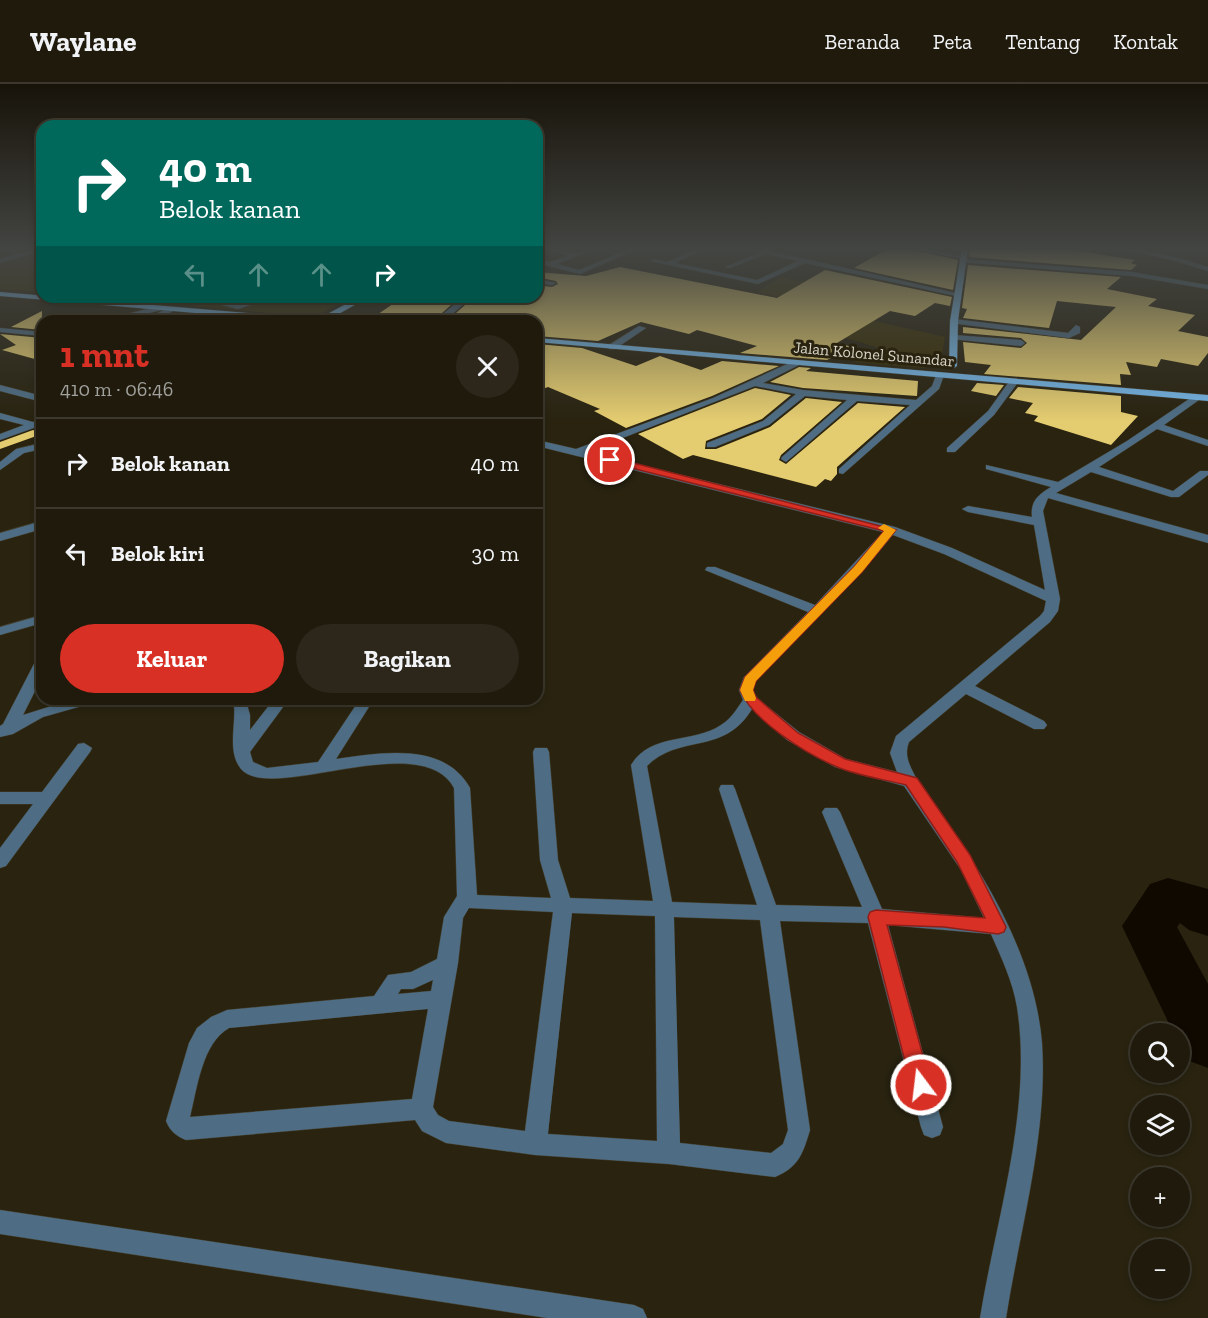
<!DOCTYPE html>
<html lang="id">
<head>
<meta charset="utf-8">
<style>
  body { margin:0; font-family:"Zilla Slab",serif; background:#2c271a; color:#f1f3f6; height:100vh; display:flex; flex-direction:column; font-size:22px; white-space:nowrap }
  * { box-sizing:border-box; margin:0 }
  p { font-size:20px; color:#a1a19d }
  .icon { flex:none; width:33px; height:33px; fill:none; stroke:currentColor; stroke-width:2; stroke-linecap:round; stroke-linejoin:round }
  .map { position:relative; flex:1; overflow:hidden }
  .side { position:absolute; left:36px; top:231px; width:507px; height:390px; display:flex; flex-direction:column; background:#1f1a0c; border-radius:18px; box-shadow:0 3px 9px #0003,0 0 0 2px #3c382d }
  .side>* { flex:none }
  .banner { position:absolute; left:36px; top:36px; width:507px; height:183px; border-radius:18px; box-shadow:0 3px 9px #0003,0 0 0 2px #3c382d; background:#00695c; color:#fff; overflow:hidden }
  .controls { position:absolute; left:1130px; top:939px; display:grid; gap:12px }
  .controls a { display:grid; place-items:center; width:60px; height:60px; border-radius:50%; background:#1f1a0c; box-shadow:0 3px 9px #0003,0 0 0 2px #3c382d; font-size:30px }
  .pin { position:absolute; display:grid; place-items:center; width:51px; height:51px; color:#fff; margin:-26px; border:3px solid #fff; border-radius:50%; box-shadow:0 2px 6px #0007 }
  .me { position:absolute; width:66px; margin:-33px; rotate:345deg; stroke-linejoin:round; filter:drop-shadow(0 0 4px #0008) }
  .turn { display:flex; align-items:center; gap:21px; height:126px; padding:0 24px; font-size:27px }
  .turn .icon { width:78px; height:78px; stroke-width:2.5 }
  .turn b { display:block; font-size:42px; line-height:51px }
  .lanes { display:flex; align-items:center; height:57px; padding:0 24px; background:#0003; justify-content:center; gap:30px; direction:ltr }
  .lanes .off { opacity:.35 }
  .round { display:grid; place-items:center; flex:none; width:63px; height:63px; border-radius:32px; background:#2c271a }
  .headline { display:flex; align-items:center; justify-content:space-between; height:102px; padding:0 24px }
  h1 { font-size:36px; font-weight:800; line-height:45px; color:#d93025 }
  .button { display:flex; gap:12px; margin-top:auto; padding:12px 24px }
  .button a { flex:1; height:69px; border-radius:36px; background:#d93025; color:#fff; font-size:24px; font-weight:800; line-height:69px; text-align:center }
  .button a+a { background:#2c271a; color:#f1f3f6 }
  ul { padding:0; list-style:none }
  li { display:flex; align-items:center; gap:18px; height:90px; padding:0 24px; border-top:2px solid #3c382d }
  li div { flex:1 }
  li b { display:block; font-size:22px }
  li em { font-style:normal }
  header { display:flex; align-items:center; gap:36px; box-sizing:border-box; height:84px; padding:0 30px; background:#1f1a0c; border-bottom:2px solid #3c382d }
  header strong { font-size:28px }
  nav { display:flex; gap:33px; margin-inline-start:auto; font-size:21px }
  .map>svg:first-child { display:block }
  .green { fill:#392f05 }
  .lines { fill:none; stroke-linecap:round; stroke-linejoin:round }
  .river { fill:#100900; fill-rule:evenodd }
  .building { fill:#e4cc70 }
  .minor-casing { stroke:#453f2d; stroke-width:1 }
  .major-casing { stroke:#453f2d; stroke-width:1 }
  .minor { fill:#4e6d84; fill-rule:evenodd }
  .major { fill:#75b6e7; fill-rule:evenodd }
  .route { fill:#d93025; stroke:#8d1f18; stroke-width:1.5 }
  .slow { fill:#f59e0b }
  .labels { text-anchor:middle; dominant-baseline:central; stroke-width:6; stroke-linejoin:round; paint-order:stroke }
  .far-street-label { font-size:16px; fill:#d8d5c8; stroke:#292310 }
</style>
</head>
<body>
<header>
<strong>Waylane</strong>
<nav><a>Beranda</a><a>Peta</a><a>Tentang</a><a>Kontak</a></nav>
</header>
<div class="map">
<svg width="1208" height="1234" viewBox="0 0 1208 1234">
  <rect width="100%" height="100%" fill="#292310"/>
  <g class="green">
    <polygon points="0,164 42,164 42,208 0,205 0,175 3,174 0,172"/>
    <polygon points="781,193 815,201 830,227 945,253 941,277 923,284 854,278 882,265 794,238 819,223 757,208"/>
    <polygon points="93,213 353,213 314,233"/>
  </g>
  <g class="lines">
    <polygon class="river" points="1168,794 1208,805 1208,852 1189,846 1180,839 1177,843 1208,900 1208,984 1187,976 1179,960 1179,950 1174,950 1122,842 1150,800"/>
  </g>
  <g class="building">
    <polygon points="889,164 905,164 958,176 953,206 854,184"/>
    <polygon points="970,164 1061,164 1135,176 1131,179 1137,181 1131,186 969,173"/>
    <polygon points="968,181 1121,193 1107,205 1157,215 1148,222 1195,231 1178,247 1208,253 1208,269 1198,282 1161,275 1157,283 1126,278 1131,291 1120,290 1121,301 984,290 991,281 965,278 963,258 1021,264 1027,259 1021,254 963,249 963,243 1081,256 1116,223 1057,217 1049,244 963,234 967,225 962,224"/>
    <polygon points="620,183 777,214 825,186 952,213 950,222 935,219 915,232 890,227 837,259 852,263 827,276 740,269 757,262 697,246 689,250 641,238 598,257 537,252 537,237 447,237 474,213 537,213 537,201 552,203 558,200 556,197 537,193 537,188 586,192"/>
    <polygon points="403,213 460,213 433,237 368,237"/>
    <polygon points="42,227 42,246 11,243"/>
    <polygon points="0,250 42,254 42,277 2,266 16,261"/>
    <polygon points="537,260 582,264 636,282 660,272 701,286 722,277 779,282 712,312 626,344 594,327 600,325 548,303 537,307"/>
    <polygon points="799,283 811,284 806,287 918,297 917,312 803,304 770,298"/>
    <polygon points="977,299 1004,301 996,312 971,307"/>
    <polygon points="1018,303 1121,312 1121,328 1138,332 1111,361 1034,337 1038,332 1025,329 1033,319 1009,314"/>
    <polygon points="755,304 791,311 762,335 706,357 705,365 716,365 770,343 806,314 842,318 781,371 779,376 786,380 858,319 905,323 837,383 837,390 831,397 825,395 816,403 693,371 683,375 638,350"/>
    <polygon points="33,346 42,350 0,365 0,358"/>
  </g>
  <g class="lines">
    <g class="minor-casing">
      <g id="minor">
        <polygon points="38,164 42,164 42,167 0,179 0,175"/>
        <path d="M 546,164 C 555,164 566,170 575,169 C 583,169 589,164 598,164 L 557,180 L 579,186 L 631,164 L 640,164 L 580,190 L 537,179 L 537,175 L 550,178 L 568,172 Z"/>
        <polygon points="698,164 707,164 675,179 757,196 798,177 766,170 730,184 725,183 759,169 744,164 757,164 960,210 956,212 805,179 758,200 650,177 653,175 667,178"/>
        <polygon points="907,164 922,164 966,173 963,175"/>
        <polygon points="1078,164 1094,164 1094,165 1091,167"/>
        <path d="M 1114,164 C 1146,164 1177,173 1208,183 L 1208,187 L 1172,176 Z"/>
        <polygon points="962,175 1132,188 1208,201 1208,205 1132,192 960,178"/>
        <polygon points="537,195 556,199 552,201 537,199"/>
        <path d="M 189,213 C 206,213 222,221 238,221 C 250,220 262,213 276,213 L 238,225 Z"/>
        <polygon points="463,213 472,213 444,237 435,237"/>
        <polygon points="159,222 162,226 114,237 100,237"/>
        <polygon points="169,223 176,225 165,232 171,237 162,237 156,234 156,230"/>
        <polygon points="273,231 277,233 276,235 257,237"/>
        <polygon points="954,235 1068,249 1076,241 1080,243 1080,249 1069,254 951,239 950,237"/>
        <polygon points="639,242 646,244 615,265 609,265 609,261"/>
        <polygon points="0,244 42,248 42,252 0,248"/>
        <polygon points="954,251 1021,256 1025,259 1021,262 951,255 950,253"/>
        <path d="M 796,276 L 800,279 L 799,281 L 763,299 L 803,306 L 916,316 L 932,302 L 937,289 L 944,291 L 939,305 L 843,390 L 839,389 L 839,385 L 910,321 L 857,317 L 786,378 L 781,375 L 782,373 L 847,316 L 805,312 L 769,341 L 715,363 L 707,363 L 707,359 L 763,337 L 796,310 L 755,302 L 587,368 L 895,443 L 952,464 L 1045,506 L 1034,441 L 968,428 L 962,425 L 968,422 L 1032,433 C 1030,417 1039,410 1051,403 L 986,385 L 986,381 L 1058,398 L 1127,357 L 1195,311 L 1203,313 L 1164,341 L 1208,356 L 1208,362 L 1157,345 L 1099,383 L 1173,407 L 1200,387 L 1208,387 L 1208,391 L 1179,413 L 1171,413 L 1091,388 L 1056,409 L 1208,451 L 1208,459 L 1048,414 L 1043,427 L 1060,515 L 1058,527 L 1050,538 L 975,602 L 1044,637 L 1047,641 L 1044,645 L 1034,645 L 966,610 L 909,658 C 904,671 909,680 915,692 C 922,701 929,715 937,725 C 986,792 1035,874 1042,959 C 1048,1051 1020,1144 1006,1234 L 980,1234 C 996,1135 1033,1024 1017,923 C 1013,898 1001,873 991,850 L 888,841 L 943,1043 L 940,1051 L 932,1054 L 924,1051 L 921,1043 L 868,839 L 780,837 L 810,1046 C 803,1069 799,1083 775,1093 L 669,1080 L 535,1071 L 446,1059 L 422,1047 L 415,1036 L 186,1056 C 176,1052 170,1047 166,1037 L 189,959 L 197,944 L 211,933 L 227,926 L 374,912 L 388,891 L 411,888 L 437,875 L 444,833 L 457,812 L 454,704 C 421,643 271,720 241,685 C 227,668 236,641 234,622 L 227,615 L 246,617 L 250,631 L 250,646 L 274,615 L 289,615 L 250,668 L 253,678 L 267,684 L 318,678 L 360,615 L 374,615 L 336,675 C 380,669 444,657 470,704 L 477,811 L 551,814 L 540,776 L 533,668 L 535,664 L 547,664 L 549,668 L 558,776 L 570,814 L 653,817 L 631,681 C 651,648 693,660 721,641 C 731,635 736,626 743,616 L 739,606 L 744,593 L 808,528 L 705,486 L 707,483 L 715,483 L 815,521 L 883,448 L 537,362 L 537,356 L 576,365 L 713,314 ZM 893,451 L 944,470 L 1046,517 L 1044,527 L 1040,532 L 896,652 L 890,669 L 897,688 L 846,675 L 799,648 L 757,614 L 753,606 L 756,597 L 862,488 ZM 752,625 L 787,656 L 835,683 L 904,702 L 961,786 L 984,834 L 882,825 L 840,728 L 837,724 L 825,724 L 822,728 L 862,823 L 776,821 L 735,705 L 733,701 L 721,701 L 719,705 L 757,821 L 672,818 L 647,682 C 680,649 724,672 752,625 ZM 469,824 L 553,828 L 525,1047 L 449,1037 L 438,1031 L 433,1023 L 458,879 L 463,834 ZM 572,829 L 655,832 L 657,1057 L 548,1050 ZM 674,833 L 760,836 L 788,1046 L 783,1060 L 771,1069 L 680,1059 ZM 433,896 L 431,907 L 398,910 L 401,905 L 413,905 ZM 428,925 L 412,1015 L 190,1033 C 197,1005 202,959 229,944 Z"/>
        <polygon points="1011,295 1019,297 994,331 955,368 947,368 947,364 988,327"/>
        <polygon points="0,301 42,312 42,318 0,307"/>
        <polygon points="0,329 33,338 42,335 42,341 0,356 0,350 24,341 0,335"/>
        <polygon points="42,359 42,365 24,369 0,386 0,378 16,365"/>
        <polygon points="42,437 42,445 0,457 0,449"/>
        <polygon points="42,531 42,539 0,551 0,543"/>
        <polygon points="42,574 42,593 23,631 74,615 98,615 96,618 43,633 13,650 0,653 0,642 3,640 35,578"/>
        <polygon points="84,659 92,664 90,668 6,782 0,784 0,764 33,720 0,720 0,708 42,708 78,660"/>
        <polygon points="0,1126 634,1221 643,1225 647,1234 547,1234 0,1150"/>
      </g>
    </g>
    <g class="major-casing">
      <g id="major">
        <polygon points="962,164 968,164 958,237 957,282 953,285 949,282 950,237"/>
        <polygon points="0,208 318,235 359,213 369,213 326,237 289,237 0,212"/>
        <polygon points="537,254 1208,311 1208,317 537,258"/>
      </g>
    </g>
    <use href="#minor" class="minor"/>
    <use href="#major" class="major"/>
  </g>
  <linearGradient id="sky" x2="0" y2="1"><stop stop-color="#171309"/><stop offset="0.49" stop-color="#434542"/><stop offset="1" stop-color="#434542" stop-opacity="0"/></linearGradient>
  <rect width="1208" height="337" fill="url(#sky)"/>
  <path class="route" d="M 610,373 L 896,446 L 862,488 L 756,597 L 753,606 L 756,613 L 798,649 L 845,675 L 917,694 L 970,771 L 1006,843 L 1004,848 L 998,850 L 944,843 L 887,841 L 931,1001 L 928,1008 L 921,1010 L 914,1008 L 911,1001 L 868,833 L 870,828 L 876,826 L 985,834 L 957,778 L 906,701 C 883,695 857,692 835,682 C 805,669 752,636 740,606 L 745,593 L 854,483 L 884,447 L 607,378 L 607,374 Z"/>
  <polygon class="slow" points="884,440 896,446 862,488 756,597 753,606 756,614 755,617 745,617 740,606 745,593 854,483 884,447 878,444"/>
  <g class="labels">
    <g class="far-street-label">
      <text transform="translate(874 270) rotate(5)">Jalan Kolonel Sunandar</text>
    </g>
  </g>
</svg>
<div class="controls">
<a><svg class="icon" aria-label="search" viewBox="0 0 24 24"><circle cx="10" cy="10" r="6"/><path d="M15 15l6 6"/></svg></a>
<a><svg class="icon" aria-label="layers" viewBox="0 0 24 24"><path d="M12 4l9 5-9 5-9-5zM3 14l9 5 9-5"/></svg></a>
<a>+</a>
<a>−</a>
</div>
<div class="pin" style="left:610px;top:376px;background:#d93025"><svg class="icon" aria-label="arrive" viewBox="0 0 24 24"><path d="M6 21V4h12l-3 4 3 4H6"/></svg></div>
<svg class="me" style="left:921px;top:1001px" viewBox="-20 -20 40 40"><circle r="17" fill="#d93025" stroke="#fff" stroke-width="3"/><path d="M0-11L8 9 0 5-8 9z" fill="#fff"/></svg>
<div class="banner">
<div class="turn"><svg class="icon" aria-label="right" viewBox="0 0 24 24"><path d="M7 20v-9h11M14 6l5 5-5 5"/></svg><div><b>40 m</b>Belok kanan</div></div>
<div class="lanes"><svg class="icon off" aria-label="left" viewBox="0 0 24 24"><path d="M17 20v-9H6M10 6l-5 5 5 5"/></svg><svg class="icon off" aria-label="ahead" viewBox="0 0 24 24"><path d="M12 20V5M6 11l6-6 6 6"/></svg><svg class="icon off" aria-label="ahead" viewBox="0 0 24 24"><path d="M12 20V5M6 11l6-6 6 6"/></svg><svg class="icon" aria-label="right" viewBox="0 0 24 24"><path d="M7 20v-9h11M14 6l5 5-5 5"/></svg></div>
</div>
<section class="side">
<div class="headline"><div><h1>1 mnt</h1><p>410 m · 06:46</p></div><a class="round"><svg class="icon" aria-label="close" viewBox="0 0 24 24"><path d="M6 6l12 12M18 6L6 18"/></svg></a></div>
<ul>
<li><svg class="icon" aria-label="right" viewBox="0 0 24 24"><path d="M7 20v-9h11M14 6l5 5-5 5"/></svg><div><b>Belok kanan</b></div><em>40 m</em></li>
<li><svg class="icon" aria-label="left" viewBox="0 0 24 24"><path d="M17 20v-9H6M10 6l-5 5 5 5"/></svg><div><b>Belok kiri</b></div><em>30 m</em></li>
</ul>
<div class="button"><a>Keluar</a><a>Bagikan</a></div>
</section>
</div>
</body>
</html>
